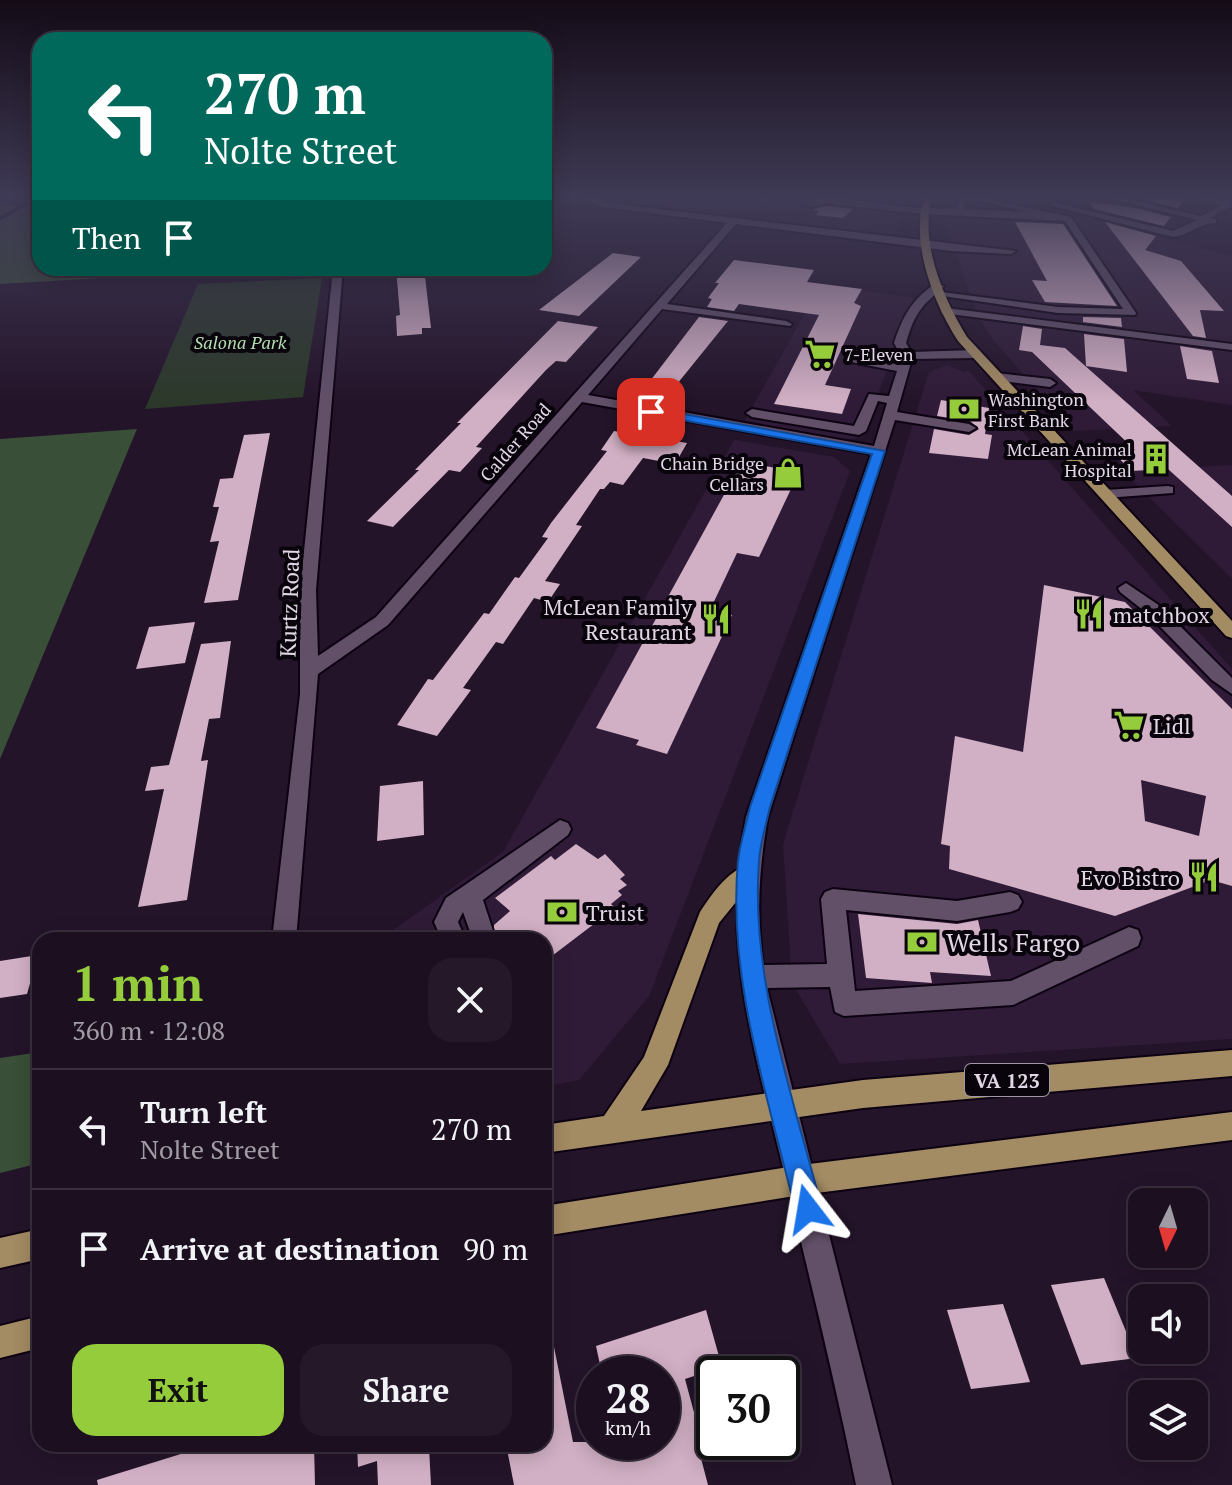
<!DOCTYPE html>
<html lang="en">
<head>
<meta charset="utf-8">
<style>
  body { margin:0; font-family:"PT Serif",serif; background:#241829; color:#f1f3f6; height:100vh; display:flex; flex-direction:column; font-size:30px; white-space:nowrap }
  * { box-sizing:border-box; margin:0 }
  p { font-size:26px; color:#a09ca5 }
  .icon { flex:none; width:44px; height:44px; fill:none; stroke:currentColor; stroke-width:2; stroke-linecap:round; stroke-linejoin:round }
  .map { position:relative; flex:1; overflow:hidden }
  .side { position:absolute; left:32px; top:932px; width:520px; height:520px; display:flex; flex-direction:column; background:#1b0f20; border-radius:24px; box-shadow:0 4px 20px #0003,0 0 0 2px #392f3e }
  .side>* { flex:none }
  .hud { position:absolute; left:32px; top:32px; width:520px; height:244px; border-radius:24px; box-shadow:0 4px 20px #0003,0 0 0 2px #392f3e; background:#00695c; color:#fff; overflow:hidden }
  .needle { width:52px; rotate:185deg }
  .tools { position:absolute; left:1128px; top:1188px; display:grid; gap:16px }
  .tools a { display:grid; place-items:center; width:80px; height:80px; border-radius:16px; background:#1b0f20; box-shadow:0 4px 20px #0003,0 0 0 2px #392f3e; font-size:40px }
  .speed { position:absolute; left:576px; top:1356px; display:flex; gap:16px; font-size:40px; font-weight:700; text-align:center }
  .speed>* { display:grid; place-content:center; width:104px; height:104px; border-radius:50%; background:#1b0f20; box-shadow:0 4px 20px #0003,0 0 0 2px #392f3e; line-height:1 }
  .speed small { font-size:20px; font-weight:400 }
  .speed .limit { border:4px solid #111; border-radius:12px; background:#fff; color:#111 }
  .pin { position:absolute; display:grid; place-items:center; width:68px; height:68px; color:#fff; margin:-34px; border-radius:16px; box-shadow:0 4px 12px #0006 }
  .me { position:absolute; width:88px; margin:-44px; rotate:346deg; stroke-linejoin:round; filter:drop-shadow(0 0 6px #0008) }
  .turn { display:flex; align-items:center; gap:28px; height:168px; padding:0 40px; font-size:36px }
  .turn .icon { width:104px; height:104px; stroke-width:2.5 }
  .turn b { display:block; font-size:56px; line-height:68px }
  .then { display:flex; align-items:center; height:76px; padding:0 40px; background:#0003; gap:16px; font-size:30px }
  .round { display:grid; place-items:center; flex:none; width:84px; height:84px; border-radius:24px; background:#241829 }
  .headline { display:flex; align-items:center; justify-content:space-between; height:136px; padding:0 40px }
  h1 { font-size:48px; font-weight:700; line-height:60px; color:#95cc3b }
  .cta { display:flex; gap:16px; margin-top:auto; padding:16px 40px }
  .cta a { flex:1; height:92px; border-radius:24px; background:#95cc3b; color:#111; font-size:32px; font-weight:700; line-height:92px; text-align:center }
  .cta a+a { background:#241829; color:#f1f3f6 }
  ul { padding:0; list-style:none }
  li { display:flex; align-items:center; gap:24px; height:120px; padding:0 40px; border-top:2px solid #392f3e }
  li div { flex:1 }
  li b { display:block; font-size:30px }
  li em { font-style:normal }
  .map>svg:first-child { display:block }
  .built { fill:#2f1b37 }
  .green { fill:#2c392a }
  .forest { fill:#394f37 }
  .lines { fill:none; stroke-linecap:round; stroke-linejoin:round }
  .stream { stroke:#000314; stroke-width:4 }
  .building { fill:#d1afc4; fill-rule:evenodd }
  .minor-casing { stroke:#0d0212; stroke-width:4 }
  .major-casing { stroke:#0d0212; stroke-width:4 }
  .minor { fill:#625069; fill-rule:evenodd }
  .major { fill:#a38b63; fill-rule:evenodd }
  .route { fill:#1a73e8; stroke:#114b97; stroke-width:2 }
  .labels { text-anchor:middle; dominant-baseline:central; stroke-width:8; stroke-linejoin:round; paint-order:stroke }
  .far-park-label { font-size:18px; font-style:italic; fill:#b3deaf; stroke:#09040c }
  .far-poi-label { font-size:18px; fill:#e2d7e6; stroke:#09040c; text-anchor:start }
  .far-street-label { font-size:18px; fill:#e2d7e6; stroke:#09040c }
  .shield { fill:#09040c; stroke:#a198a5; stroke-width:2 }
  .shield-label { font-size:20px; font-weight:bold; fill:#e2d7e6 }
  .street-label { font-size:22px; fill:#e2d7e6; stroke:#09040c }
  .poi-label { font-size:22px; fill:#e2d7e6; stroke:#09040c; text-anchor:start }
  .near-poi-label { font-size:26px; fill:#e2d7e6; stroke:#09040c; text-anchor:start }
</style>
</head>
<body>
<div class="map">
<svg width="1232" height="1485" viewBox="0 0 1232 1485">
  <rect width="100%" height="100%" fill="#24142a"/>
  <g class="built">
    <polygon points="591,195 913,195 905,205 900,205 898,233 885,235 604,202"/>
    <polygon points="953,195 993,195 1232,256 1232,405 1133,390 1172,426 1074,431 994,341 978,317 945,222"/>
    <polygon points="821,285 914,298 862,437 842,440 744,422"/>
    <polygon points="947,365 965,372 968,370 1232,669 1232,1039 840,1064 792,983 783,844 929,372"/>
    <polygon points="734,440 834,457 850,471 649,996 579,1080 544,1087 544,940 379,940 503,852"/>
    <polygon points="1232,465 1232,579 1123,471"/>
  </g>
  <polygon class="green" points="322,278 303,397 145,409 198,284"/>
  <g class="forest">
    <polygon points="0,195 40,195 40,268 205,268 203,272 0,284"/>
    <polygon points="137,429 0,759 0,439"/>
    <polygon points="40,1052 40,1163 0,1173 0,1058"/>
  </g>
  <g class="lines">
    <polyline class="stream" points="0,202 27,204 0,218"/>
  </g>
  <g class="building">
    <polygon points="1150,195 1179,195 1185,199 1178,208 1149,201"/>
    <polygon points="1089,202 1135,208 1171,217 1164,226 1094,209"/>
    <polygon points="825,206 853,209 843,218 816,215 819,211 812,210"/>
    <polygon points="1015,222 1063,224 1117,306 1045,302 1032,280 1047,281"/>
    <polygon points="1105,222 1156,236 1145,250 1181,261 1224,311 1200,310 1206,338 1193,336"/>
    <polygon points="613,253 641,257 579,316 539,310"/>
    <polygon points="734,260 814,270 807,282 862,289 854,303 861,306 825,385 851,389 842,414 774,404 819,315 739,304 734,311 707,307 712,299 708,298 719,283 715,283"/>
    <polygon points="396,268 424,268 431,328 422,328 422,334 397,336 396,316 400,315"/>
    <polygon points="699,317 728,321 673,389 647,385"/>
    <polygon points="1083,317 1121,318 1122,327 1083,322"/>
    <polygon points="558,321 598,327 566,362 556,361 546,370 476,447 482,448 460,472 449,470 393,527 367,521 419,470 415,470 461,423 457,423"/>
    <polygon points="1023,326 1042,329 1040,345 1065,348 1232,496 1232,527 1168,469 1131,471 1112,451 1135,450 1032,352 1019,350"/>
    <polygon points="1084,334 1124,339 1127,372 1086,366"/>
    <polygon points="1180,346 1212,351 1219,383 1187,379"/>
    <polygon points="941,400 989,408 985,434 992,435 988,459 929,453 934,429 969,435 979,429 970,421 937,416"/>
    <polygon points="614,431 687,443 675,464 643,458 623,485 610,482 604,489 600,489 576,525 582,526 545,581 560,584 548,602 534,598 503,644 496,642 463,688 471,690 437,736 397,725 428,679 433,680 484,613 489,614 515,577 519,578 548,538 542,537 551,523 607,451 601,450"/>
    <polygon points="270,433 238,600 204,603 219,541 210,542 219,507 213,507 220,479 233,478 244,435"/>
    <polygon points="742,462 799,472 759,557 737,553 710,610 732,615 667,754 636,745 639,740 596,728"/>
    <path d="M 1044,585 L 1125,602 L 1232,709 L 1232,886 L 1211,880 L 1115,916 L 949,869 L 950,846 L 941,844 L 955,736 L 1023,752 ZM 1141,780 L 1206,796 L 1199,836 L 1145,821 Z"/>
    <polygon points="195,622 185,663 136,669 149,627"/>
    <polygon points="231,641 220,718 209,719 201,761 208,760 187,900 138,907 164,789 145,791 151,767 169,765 201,644"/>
    <polygon points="423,781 424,835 377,841 380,786"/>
    <polygon points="576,844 598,859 605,854 625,875 620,879 627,885 618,891 622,895 611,904 615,908 544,962 544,940 494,940 494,925 510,911 495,898 551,856 555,860"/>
    <polygon points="858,914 957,924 978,920 991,976 930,972 932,983 866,978"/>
    <polygon points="38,955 27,994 0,998 0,961"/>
    <polygon points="1104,1278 1137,1358 1081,1365 1051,1285"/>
    <polygon points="1003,1304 1030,1382 971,1389 947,1310"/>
    <polygon points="706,1310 722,1367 685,1379 702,1442 697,1443 708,1485 514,1485 506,1444 544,1444 544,1348 554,1347 573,1442 662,1442 662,1374 602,1374 596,1346"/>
    <polygon points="213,1444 314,1444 315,1485 98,1485 97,1480"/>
    <polygon points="357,1444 416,1444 417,1449 412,1450 429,1447 431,1485 378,1485 377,1461 358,1467"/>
  </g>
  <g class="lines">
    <g class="minor-casing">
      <g id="minor">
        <path d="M 577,195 L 633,206 L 1016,251 L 1011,254 L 951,251 L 736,224 L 667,304 L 786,321 L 792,324 L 790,326 L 662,309 L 588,395 L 874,446 L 887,403 L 878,401 L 866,431 L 859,435 L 752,417 L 746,413 L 752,409 L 854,426 L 869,394 L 889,396 L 897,371 L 846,361 L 852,357 L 899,364 L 901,356 L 894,343 C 903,316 912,299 935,284 L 944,286 C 921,307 915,312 906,343 L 911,352 L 975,350 L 981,354 L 975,358 L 912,359 L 897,412 L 969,424 L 976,428 L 969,432 L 895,420 L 768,817 C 759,867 756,915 763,965 L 827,964 L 821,899 L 825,892 L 833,889 L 957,901 L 1010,892 L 1018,895 L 1022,902 L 1018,909 L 1010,912 L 957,921 L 846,910 L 855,991 L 1011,981 L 1129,927 L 1138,930 L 1141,938 L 1138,946 L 1013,1005 L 844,1016 L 835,1012 L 830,987 L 767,988 L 892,1485 L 856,1485 C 835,1381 810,1279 785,1176 C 755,1050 720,948 746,817 L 871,454 L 582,402 L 388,625 L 318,674 L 296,940 L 272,940 L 300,694 L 300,590 L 333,268 L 343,268 L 316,590 L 318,656 L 376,617 L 727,223 L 602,207 Z"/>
        <path d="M 971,195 L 1071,217 L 1136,313 L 1135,315 L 1058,313 L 936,295 L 941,292 L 1058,307 L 1123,309 L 1065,221 L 922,214 L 825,203 L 811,207 L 807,204 L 825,197 L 918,208 L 956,208 L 959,197 ZM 971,199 L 1027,212 L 964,209 L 966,201 Z"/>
        <path d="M 1096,195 L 1109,195 L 1201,216 L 1221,205 L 1182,195 L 1229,201 L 1232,206 L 1210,218 L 1216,219 L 1216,223 C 1200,223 1190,235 1173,237 L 1049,205 L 1053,202 L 1173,231 L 1197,220 Z"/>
        <polygon points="946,308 1232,344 1232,350 942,313 941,311"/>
        <polygon points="997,373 1050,379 1056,383 1050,387 993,380 993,374"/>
        <polygon points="1168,486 1173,487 1173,493 1105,498 1098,494 1105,490"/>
        <polygon points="1126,583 1160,606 1232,678 1232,694 1212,680 1148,614 1120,592 1118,588"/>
        <polygon points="560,820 568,823 571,829 568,835 483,900 494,934 491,940 473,940 463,912 458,922 466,940 442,940 434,922 446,898"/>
      </g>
    </g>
    <g class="major-casing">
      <g id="major">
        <path d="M 925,195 L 933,195 C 918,240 943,298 967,337 L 1232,621 L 1232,638 L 1226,636 L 958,341 C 933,302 909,241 925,195 Z"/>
        <path d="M 747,865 L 755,868 L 758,875 L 719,923 L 668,1065 L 641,1111 L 863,1080 L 1232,1050 L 1232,1076 L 863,1108 L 544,1153 L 544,1125 L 604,1116 L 644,1057 L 700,912 C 711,895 727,872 747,865 Z"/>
        <polygon points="1232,1112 1232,1140 801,1195 544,1236 544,1206 801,1165"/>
        <polygon points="40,1229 40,1259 0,1268 0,1238"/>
        <polygon points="40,1316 40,1348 0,1358 0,1326"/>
      </g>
    </g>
    <use href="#minor" class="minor"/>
    <use href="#major" class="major"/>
  </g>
  <linearGradient id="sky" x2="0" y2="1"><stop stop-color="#140b17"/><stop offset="0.49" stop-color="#3f3a55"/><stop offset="1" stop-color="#3f3a55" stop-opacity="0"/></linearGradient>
  <rect width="1232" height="402" fill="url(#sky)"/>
  <path class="route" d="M 651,408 L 885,451 L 770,807 C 766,825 760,843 759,861 C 750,979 793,1096 822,1209 L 818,1219 L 808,1223 L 799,1219 L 795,1209 C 768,1096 727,978 738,861 C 740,843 746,825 750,807 L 872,454 L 647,414 L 647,409 Z"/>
  <defs>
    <g id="supermarket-bare" transform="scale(2.4)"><path d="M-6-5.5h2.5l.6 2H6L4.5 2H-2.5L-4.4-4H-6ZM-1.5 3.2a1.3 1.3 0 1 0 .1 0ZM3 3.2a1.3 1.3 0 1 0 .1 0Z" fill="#95cc3b" stroke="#09040c" stroke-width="2.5" paint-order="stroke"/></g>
    <g id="bank-bare" transform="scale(2.4)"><path d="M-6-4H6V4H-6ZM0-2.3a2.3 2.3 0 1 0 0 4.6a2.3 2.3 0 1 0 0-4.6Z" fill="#95cc3b" stroke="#09040c" stroke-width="2.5" paint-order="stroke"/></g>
    <g id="building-bare" transform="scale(2.4)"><path d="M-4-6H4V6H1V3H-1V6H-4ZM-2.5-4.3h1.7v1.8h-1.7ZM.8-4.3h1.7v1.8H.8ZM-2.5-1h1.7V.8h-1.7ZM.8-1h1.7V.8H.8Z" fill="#95cc3b" stroke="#09040c" stroke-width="2.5" paint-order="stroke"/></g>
    <g id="shop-bare" transform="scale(2.4)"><path d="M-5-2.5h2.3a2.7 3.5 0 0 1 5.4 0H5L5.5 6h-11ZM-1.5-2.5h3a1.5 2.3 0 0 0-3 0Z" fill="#95cc3b" stroke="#09040c" stroke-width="2.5" paint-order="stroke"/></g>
    <g id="restaurant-bare" transform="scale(2.4)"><path d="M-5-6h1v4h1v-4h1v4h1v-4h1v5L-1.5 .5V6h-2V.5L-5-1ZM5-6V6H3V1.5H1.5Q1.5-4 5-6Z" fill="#95cc3b" stroke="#09040c" stroke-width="2.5" paint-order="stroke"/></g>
  </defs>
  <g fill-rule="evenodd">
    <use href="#supermarket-bare" x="820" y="354"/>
    <use href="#bank-bare" x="964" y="409"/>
    <use href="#building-bare" x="1156" y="459"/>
    <use href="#shop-bare" x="788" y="473"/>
    <use href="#restaurant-bare" x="1089" y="614"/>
    <use href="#restaurant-bare" x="716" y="619"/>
    <use href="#supermarket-bare" x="1129" y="725"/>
    <use href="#restaurant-bare" x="1204" y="877"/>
    <use href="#bank-bare" x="562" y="912"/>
    <use href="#bank-bare" x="922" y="942"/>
  </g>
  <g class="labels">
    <g class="far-park-label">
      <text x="240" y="342">Salona Park</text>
    </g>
    <g class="far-poi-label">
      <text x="844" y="354">7-Eleven</text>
      <text x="988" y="399">Washington<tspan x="988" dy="21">First Bank</tspan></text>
      <text x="1132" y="449" text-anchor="end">McLean Animal<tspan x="1132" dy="21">Hospital</tspan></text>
      <text x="764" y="463" text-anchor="end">Chain Bridge<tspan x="764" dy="21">Cellars</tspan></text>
    </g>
    <g class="far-street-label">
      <text transform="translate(515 442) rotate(-49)">Calder Road</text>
    </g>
    <rect class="shield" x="965" y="1064" width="84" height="32" rx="6"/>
    <g class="shield-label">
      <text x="1007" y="1080">VA 123</text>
    </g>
    <g class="street-label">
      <text transform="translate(289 603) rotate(-88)">Kurtz Road</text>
    </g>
    <g class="poi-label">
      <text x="692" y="606" text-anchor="end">McLean Family<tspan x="692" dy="25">Restaurant</tspan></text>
      <text x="1113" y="614">matchbox</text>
      <text x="1153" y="725">Lidl</text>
      <text x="1180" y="877" text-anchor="end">Evo Bistro</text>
      <text x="586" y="912">Truist</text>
    </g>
    <g class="near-poi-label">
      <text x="946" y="942">Wells Fargo</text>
    </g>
  </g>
</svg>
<div class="tools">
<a><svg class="needle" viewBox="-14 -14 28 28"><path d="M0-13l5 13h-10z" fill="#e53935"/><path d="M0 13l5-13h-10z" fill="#a09ca5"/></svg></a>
<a><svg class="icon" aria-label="sound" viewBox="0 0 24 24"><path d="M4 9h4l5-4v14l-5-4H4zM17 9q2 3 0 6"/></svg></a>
<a><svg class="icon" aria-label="layers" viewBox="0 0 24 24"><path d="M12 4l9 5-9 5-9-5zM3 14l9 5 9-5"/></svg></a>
</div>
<div class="speed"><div>28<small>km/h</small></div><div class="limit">30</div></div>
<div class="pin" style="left:651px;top:412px;background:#d93025"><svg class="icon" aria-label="arrive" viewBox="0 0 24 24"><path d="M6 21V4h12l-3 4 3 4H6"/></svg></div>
<svg class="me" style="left:808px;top:1209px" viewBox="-20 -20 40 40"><path d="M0-17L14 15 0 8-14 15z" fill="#1a73e8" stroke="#fff" stroke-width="4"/></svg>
<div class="hud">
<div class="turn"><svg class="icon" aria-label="left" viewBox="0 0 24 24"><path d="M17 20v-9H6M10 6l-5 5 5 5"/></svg><div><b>270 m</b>Nolte Street</div></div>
<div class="then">Then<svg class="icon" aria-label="arrive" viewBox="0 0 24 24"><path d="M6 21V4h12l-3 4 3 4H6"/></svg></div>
</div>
<section class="side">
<div class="headline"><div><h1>1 min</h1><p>360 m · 12:08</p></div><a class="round"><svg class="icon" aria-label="close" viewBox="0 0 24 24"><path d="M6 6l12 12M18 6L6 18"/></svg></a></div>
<ul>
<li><svg class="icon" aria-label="left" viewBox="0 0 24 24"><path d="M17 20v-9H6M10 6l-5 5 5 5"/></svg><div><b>Turn left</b><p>Nolte Street</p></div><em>270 m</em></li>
<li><svg class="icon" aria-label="arrive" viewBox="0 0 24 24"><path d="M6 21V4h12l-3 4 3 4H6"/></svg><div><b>Arrive at destination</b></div><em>90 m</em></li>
</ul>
<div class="cta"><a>Exit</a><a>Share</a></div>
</section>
</div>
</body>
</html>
